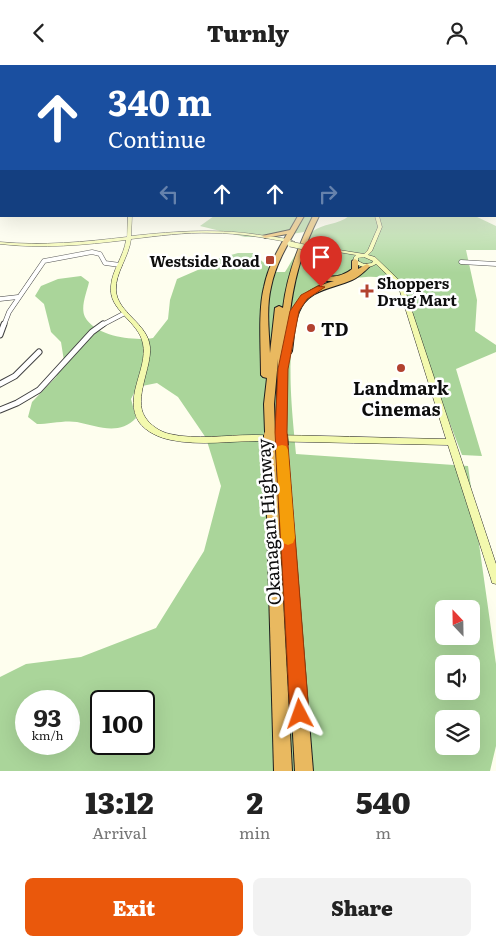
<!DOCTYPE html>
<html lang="en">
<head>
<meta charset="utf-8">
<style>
  body { margin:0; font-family:Literata,serif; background:#f2f2f2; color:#222; height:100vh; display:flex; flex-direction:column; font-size:19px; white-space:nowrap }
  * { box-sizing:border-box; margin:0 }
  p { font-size:16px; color:#767676 }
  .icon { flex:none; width:28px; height:28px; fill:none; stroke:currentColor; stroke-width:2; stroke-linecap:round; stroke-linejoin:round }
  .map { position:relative; height:706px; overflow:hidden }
  .panel { display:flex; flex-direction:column; background:#fff; flex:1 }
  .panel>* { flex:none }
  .guide { position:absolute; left:0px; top:0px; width:496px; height:152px; box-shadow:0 5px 20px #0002; background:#1a4fa0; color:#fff; overflow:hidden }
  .needle { width:32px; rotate:338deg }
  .controls { position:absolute; left:435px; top:535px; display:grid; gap:10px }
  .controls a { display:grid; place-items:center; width:45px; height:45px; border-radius:8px; background:#fff; box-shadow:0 5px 20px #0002; font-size:25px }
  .speed { position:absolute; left:15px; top:625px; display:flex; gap:10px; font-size:25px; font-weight:700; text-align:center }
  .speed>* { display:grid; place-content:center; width:65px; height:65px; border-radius:50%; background:#fff; box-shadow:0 5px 20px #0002; line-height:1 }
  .speed small { font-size:12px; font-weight:400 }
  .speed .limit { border:2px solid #111; border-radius:8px; background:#fff; color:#111 }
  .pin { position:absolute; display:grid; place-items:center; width:42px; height:42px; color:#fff; margin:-51px -21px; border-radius:50% 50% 50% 0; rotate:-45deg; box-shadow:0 0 5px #0007 }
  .pin .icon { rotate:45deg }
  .me { position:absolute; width:55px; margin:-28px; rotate:356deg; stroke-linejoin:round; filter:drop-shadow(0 0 4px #0008) }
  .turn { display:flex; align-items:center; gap:18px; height:105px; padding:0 25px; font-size:22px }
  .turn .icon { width:65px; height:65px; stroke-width:2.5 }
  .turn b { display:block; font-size:35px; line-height:42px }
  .lanes { display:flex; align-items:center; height:48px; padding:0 25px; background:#0003; justify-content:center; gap:25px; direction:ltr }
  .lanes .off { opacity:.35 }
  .eta { display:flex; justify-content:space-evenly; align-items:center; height:85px; text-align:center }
  .eta b { font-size:30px; font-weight:800; line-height:35px }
  .primary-button { display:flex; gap:10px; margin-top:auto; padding:10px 25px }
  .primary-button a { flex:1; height:58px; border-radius:8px; background:#ea580c; color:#fff; font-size:20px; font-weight:800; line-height:58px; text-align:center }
  .primary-button a+a { background:#f2f2f2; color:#222 }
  header { display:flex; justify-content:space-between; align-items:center; height:65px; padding:0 25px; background:#fff; font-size:22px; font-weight:800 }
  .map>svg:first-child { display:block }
  .forest { fill:#aad59a; fill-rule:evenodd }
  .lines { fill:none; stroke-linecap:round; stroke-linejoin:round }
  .street-far1-casing { stroke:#404040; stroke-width:5 }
  .street-casing { stroke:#404040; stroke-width:7 }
  .secondary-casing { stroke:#2f2f2f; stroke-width:1 }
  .highway-casing { stroke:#1e1e1e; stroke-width:2 }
  .street-far1 { stroke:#fff; stroke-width:4 }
  .street { stroke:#fff; stroke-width:5 }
  .secondary { fill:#f3f9ae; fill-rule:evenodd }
  .highway { fill:#e9b960; fill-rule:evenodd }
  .secondary-bridge-casing { stroke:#2f2f2f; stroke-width:6; stroke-linecap:butt }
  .highway-bridge-far1-casing { stroke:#1e1e1e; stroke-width:11; stroke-linecap:butt }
  .highway-bridge-casing { stroke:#1e1e1e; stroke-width:14; stroke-linecap:butt }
  .secondary-bridge { stroke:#f3f9ae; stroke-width:5 }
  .highway-bridge-far1 { stroke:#e9b960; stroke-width:9 }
  .highway-bridge { stroke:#e9b960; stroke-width:12 }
  .route { fill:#ea580c; stroke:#983908 }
  .slow { fill:#f59e0b }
  .poi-dot { fill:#b2422f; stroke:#fff; stroke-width:2 }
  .labels { text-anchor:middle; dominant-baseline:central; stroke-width:5; stroke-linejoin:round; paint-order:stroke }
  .far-poi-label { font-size:15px; font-weight:bold; fill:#0d0d0d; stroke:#fff; text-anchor:end }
  .poi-label { font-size:18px; font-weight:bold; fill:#0d0d0d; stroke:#fff; text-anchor:start }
  .street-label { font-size:18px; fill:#0d0d0d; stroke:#fff }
</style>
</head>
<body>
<header><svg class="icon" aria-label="back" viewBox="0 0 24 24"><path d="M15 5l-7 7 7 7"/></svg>Turnly<svg class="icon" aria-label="person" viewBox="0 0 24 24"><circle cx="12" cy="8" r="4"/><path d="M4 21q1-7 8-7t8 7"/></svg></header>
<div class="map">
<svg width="496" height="706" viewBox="0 0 496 706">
  <rect width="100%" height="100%" fill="#fefeee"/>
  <g class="forest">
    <polygon points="214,151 316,151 304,167 273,172 245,172 200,161"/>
    <path d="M 349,151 L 475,151 L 496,161 L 496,185 L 466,185 L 477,235 L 475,266 L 496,280 L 496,287 L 456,304 L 482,391 L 462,390 L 397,220 L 392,214 C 384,213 374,211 366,212 C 352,212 319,223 309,233 C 280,261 293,351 296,389 L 468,401 L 496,599 L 496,681 L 490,706 L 0,706 L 0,612 L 26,599 L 81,592 L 156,563 L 204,486 L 221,421 L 206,373 L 178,332 L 157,318 L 137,322 L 131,334 L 136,353 C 119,371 97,361 77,357 C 65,355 49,359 37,359 L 28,352 L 32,337 L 56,312 L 64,296 L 61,277 L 51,267 L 44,239 L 35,231 L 41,221 L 58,214 L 81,211 L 89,217 C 87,227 80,242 85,252 C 96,272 134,276 153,273 L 168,254 L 170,235 L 177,214 L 200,204 L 206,197 L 238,188 L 253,188 L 274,207 L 285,207 C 292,196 303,174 312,167 C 323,158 338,160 349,151 ZM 444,544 L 471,544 L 471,571 L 444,571 ZM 444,599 L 471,599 L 471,626 L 444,626 ZM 26,636 L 69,636 L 69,679 L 26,679 ZM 101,636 L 144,636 L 144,679 L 101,679 ZM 444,654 L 471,654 L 471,681 L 444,681 Z"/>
  </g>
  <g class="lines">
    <g class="street-far1-casing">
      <g id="street-far1">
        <polyline points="461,197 496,199"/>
        <polyline points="0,234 18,232"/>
        <polyline points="4,260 9,247 44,196 92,187 100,189 105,198 120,200"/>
        <polyline points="102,260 125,248"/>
      </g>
    </g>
    <g class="street-casing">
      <g id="street">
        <polyline points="0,270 4,259"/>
        <polyline points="0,319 15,311 39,287"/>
        <polyline points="0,345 17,338 39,325 92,267 103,259"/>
      </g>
    </g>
    <g class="secondary-casing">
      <path id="secondary" d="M 128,151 L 132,151 L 131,171 C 178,166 219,163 266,171 C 275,172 287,173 295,177 L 293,178 C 266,173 240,168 212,168 C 185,167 158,171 131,174 C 129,192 115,208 116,225 C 117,248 148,258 150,282 C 152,302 133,334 145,352 C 150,360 160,367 170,369 C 196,375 226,370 253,370 C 317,370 382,373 446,374 L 398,220 L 376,199 C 369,204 359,203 353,196 L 354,192 L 356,190 L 314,183 L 312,182 L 314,181 L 364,189 L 368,185 L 378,162 L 375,151 L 379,151 L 382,162 L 372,186 L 368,190 L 375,192 L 403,219 L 496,499 L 496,519 L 492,518 L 491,514 L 448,380 C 385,379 322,377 259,376 C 230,376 200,381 171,375 C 160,373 146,367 139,357 C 123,332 148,304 143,279 C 139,256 108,246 111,221 C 112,205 124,191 126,175 C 84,180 43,184 0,179 L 0,177 C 43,181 84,177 127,172 ZM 364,192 L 373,196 L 372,198 L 364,199 L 358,196 L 358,193 Z"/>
    </g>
    <g class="highway-casing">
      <g id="highway">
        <path d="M 298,151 L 304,151 C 291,174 276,196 271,222 C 266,243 269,267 270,288 L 275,243 L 279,241 L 283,243 C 287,210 298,181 313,151 L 319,151 C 301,187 293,217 289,256 C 295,233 311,222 334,216 C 309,217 298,199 307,177 L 312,178 C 310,185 308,191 310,198 C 316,216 340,214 352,204 L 352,196 L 355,194 L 358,196 L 358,204 L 367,199 L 370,201 C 365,206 359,212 352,215 C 332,224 308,224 299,247 C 294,259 294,273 292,286 L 291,288 L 287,289 L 286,367 L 285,370 L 277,370 L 276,367 L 278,294 L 274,339 L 275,367 L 274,370 L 266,370 L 265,367 L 264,339 L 267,313 L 263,312 L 261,310 C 261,285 258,245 264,222 C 268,202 277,186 287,169 L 265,173 L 262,171 L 290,165 Z"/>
        <polygon points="270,377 274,378 275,381 292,706 274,706 265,381 266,378"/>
        <polygon points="282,377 286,378 287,381 313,706 295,706 277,381 278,378"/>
      </g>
    </g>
    <use href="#street-far1" class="street-far1"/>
    <use href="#street" class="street"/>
    <use href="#secondary" class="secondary"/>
    <use href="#highway" class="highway"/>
    <g class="secondary-bridge-casing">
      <polyline id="secondary-bridge" points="290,179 313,184"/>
    </g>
    <g class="highway-bridge-far1-casing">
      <g id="highway-bridge-far1">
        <polyline points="270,367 270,371"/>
        <polyline points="281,367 281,371"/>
      </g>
    </g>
    <g class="highway-bridge-casing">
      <g id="highway-bridge">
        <polyline points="270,370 270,381"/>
        <polyline points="281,370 282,381"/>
      </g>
    </g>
    <use href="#secondary-bridge" class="secondary-bridge"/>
    <use href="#highway-bridge-far1" class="highway-bridge-far1"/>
    <use href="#highway-bridge" class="highway-bridge"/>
  </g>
  <linearGradient id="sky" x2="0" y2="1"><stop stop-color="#94bfec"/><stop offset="0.52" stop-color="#fffff7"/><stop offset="1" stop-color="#fffff7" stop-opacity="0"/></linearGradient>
  <rect width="496" height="208" fill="url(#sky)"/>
  <polygon class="route" points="318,221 325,222 307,234 299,246 288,304 287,367 309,649 306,655 300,658 293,655 290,649 275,367 278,304 290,246 301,230"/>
  <polygon class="slow" points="282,380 286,381 288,385 295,473 293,478 288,480 283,478 281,473 276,385 278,381"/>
  <g class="poi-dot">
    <rect x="265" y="190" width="10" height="10" rx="2.5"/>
    <path d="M364.5 218.5h5v5h5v5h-5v5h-5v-5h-5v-5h5z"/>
    <circle cx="311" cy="263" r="5"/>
    <circle cx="401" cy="303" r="5"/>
  </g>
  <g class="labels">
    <g class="far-poi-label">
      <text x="260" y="195">Westside Road</text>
      <text x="377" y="217" text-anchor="start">Shoppers<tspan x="377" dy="17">Drug Mart</tspan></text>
    </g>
    <g class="poi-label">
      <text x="321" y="263">TD</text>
      <text x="401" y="322" text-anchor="middle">Landmark<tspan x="401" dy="21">Cinemas</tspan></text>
    </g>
    <g class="street-label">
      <text transform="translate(268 457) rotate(-94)">Okanagan Highway</text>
    </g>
  </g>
</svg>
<div class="controls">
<a><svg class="needle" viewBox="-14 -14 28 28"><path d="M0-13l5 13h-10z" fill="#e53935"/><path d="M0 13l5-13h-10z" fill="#767676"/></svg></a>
<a><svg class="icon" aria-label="sound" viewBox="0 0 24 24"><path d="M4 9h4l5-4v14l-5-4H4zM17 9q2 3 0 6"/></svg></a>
<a><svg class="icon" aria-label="layers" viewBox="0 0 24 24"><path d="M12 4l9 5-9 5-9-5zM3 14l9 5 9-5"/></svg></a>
</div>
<div class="speed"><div>93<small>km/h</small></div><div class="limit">100</div></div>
<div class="pin" style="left:321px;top:222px;background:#d93025"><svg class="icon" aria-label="arrive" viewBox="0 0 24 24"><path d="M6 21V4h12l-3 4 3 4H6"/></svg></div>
<svg class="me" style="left:300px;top:649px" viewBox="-20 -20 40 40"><path d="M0-17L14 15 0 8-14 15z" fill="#ea580c" stroke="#fff" stroke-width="4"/></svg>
<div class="guide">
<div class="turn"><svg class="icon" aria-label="ahead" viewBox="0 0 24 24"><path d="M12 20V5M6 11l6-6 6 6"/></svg><div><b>340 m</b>Continue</div></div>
<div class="lanes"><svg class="icon off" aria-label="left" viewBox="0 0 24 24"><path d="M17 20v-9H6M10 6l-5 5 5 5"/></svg><svg class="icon" aria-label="ahead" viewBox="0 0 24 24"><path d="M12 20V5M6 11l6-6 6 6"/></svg><svg class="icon" aria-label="ahead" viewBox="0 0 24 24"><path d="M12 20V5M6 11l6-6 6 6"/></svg><svg class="icon off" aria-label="right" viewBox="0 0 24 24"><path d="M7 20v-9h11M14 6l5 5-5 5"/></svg></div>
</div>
</div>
<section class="panel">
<div class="eta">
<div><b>13:12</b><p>Arrival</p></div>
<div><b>2</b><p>min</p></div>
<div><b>540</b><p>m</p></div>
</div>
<div class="primary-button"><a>Exit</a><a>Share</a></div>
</section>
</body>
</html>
